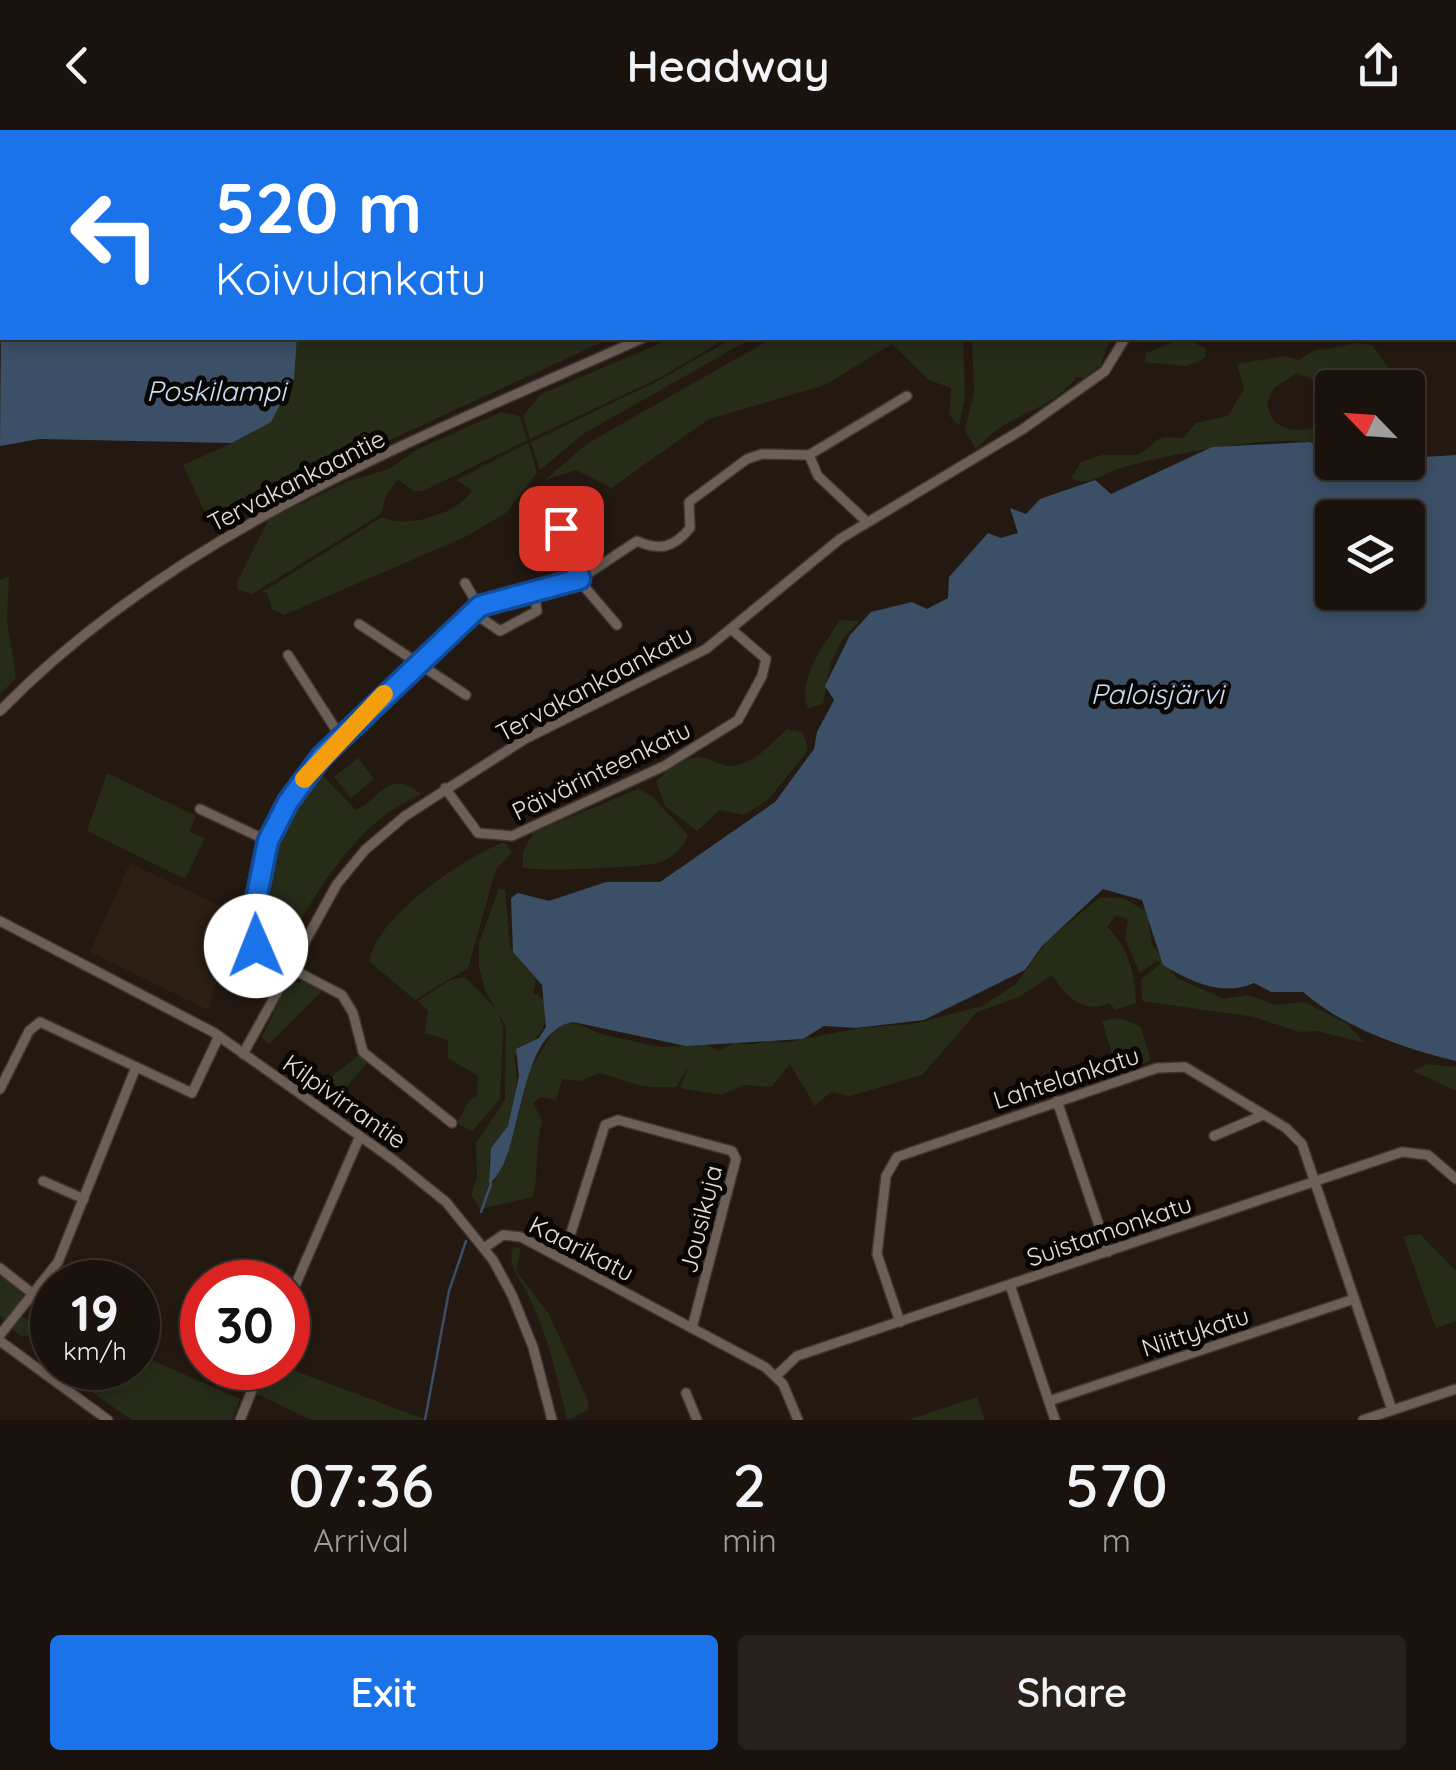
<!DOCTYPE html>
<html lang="en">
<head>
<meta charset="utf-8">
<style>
  body { margin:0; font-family:Quicksand,sans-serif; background:#27201b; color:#f1f3f6; height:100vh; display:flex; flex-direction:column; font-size:38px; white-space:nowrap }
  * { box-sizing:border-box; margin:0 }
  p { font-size:32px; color:#9f9e9d }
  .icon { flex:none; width:55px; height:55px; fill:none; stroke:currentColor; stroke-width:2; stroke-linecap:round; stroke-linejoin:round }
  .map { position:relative; height:1290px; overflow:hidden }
  .drawer { display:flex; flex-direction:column; background:#1a130d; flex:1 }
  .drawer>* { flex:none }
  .top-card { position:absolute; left:0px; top:0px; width:1458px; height:210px; box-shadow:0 5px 15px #0003,0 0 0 2px #38322e; background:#1a73e8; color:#fff; overflow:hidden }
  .needle { width:65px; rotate:295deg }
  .controls { position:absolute; left:1315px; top:240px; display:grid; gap:20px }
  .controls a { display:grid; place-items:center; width:110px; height:110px; border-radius:10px; background:#1a130d; box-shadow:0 5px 15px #0003,0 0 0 2px #38322e; font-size:50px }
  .speed { position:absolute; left:30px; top:1130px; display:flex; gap:20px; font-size:50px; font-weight:700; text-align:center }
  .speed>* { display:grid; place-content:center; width:130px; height:130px; border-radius:50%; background:#1a130d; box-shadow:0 5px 15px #0003,0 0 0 2px #38322e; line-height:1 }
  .speed small { font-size:25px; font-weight:400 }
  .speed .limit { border:15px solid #d22; background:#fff; color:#111 }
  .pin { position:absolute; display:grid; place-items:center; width:85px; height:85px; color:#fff; margin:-42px; border-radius:20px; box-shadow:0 5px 15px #0006 }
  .me { position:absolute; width:110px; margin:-55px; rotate:359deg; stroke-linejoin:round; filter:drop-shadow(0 0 8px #0008) }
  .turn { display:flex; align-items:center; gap:35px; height:210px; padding:0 50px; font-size:45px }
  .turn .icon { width:130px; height:130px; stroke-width:2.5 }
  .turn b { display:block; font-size:70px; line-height:85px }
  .eta { display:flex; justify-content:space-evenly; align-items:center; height:170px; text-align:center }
  .eta b { font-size:60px; font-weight:600; line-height:70px }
  .action { display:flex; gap:20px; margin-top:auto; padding:20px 50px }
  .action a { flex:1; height:115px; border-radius:10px; background:#1a73e8; color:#fff; font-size:40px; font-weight:600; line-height:115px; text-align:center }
  .action a+a { background:#27201b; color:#f1f3f6 }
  header { display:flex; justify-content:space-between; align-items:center; height:130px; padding:0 50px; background:#1a130d; font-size:45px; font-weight:600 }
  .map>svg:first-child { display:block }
  .education { fill:#2d1f13 }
  .green { fill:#272c19 }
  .water { fill:#3b4f66; fill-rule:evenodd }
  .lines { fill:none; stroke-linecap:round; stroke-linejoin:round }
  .stream { stroke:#3b4f66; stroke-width:2.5 }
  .minor-casing { stroke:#3c3531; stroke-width:12 }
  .minor { stroke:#6c5f56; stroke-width:9 }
  .route-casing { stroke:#114b97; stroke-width:25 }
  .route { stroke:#1a73e8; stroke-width:18 }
  .slow { stroke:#f59e0b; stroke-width:18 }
  .labels { text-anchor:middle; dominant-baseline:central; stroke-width:10; stroke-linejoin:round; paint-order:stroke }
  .street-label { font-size:25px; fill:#e8e0db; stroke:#090503 }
  .water-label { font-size:28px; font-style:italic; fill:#c8e0fc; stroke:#090503 }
</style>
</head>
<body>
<header><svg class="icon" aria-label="back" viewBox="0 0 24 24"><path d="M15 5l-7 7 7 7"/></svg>Headway<svg class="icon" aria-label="share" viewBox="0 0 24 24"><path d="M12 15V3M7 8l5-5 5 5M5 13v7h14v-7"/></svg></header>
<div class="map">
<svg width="1456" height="1290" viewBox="0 0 1456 1290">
  <rect width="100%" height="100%" fill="#231911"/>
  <polygon class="education" points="130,733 239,785 208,880 90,822"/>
  <g class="green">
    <polygon points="0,0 964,0 2,2 0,61"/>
    <path d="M 297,208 L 611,208 L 210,393 L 183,335 C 257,302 291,296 297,208 Z"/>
    <polygon points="673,208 727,208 659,248 530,309 523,286 541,264"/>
    <polygon points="733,208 752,208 583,304 540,340 531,312 660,250"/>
    <polygon points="773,208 963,208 965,265 959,296 949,285 951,258 929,250 892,214 825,255 709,289 611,358 576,340 545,350 588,313"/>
    <path d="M 972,208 L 1111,208 L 1100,236 L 1084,248 L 1076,247 C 1056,275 1029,279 1001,297 C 991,303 984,312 976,319 L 965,300 L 974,262 Z"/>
    <polygon points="1184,208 1205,218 1205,228 1187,236 1145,232 1146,223"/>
    <path d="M 1358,213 L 1372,215 L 1389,239 C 1379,263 1354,257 1332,258 L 1332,264 L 1325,266 L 1320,253 L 1297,243 L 1274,258 L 1267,272 C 1271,308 1308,303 1332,292 L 1332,318 C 1295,298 1165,325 1121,338 C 1104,343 1087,358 1071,348 L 1081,332 L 1102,325 L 1137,325 C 1163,311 1149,305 1183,308 L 1196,293 L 1228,286 L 1244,259 L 1237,234 L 1284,226 L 1299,230 L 1313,221 Z"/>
    <polygon points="501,282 520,286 527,310 423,361 413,361 398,349 386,366 381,384 252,464 238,460 237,452 269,389 346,352 389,339 416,320"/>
    <path d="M 528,313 L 537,343 L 506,383 L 465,407 L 284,485 L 272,479 L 267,463 L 262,462 L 382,387 C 404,400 461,383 472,360 L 456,350 Z"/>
    <polygon points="9,446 7,490 16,548 0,564 0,450"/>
    <path d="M 840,490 L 860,491 L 843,508 L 831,532 L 823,574 L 808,578 C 796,550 825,514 840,490 Z"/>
    <path d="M 787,599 L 803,602 L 808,620 L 768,670 L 744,685 L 720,680 L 697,701 L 665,676 L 656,651 C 671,639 685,624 706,628 C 712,629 722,636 728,636 C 753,636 771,614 787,599 Z"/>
    <polygon points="358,628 374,649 351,668 334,647"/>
    <path d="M 319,642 L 356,680 C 380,669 389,637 421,664 C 356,692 318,759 285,818 L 272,820 L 264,815 C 246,764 292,684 319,642 Z"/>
    <polygon points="107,643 196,686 189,702 205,708 185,749 87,701"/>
    <path d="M 638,659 L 652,666 L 688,705 C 684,717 673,727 661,732 C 648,737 533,743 523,737 L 523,721 L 534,702 Z"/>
    <path d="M 505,712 L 512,723 L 496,739 L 468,838 L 415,870 L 370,832 C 372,790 467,725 505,712 Z"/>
    <path d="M 499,759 L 505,760 L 510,818 L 536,849 L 533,863 L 543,868 C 553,899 537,908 514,926 C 519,947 516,975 508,996 C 498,1019 480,1022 494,1053 L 515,1000 L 529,941 L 554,900 L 563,894 L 573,892 L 601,904 L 659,917 L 707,915 L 718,921 L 736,912 C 754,919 766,907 782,913 L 860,898 L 913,894 L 982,876 L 1016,854 L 1047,811 L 1100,767 L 1123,768 L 1147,782 L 1152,814 L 1177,848 L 1224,869 L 1248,865 L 1276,875 L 1304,872 L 1346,893 L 1365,913 L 1316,901 L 1300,902 L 1254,887 L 1142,871 L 1141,850 L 1161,833 L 1157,831 L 1140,843 L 1125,809 L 1128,790 L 1116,785 L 1107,797 C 1129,817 1135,845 1136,873 L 1115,880 L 1110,873 C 1084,885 1065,866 1052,845 L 1019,867 L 977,882 L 922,945 L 850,966 L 831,962 L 815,976 L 790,934 L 771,957 L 743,955 L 721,965 L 680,958 L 689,936 L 676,957 C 635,959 637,953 599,943 L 580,951 L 562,949 L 556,970 L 540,967 L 533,973 L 542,990 C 535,1017 539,1041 533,1067 L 480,1079 L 471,1065 L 477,1048 L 476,1013 L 505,970 L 506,897 L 485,860 L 479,837 L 479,813 Z"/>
    <polygon points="465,847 497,880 503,897 500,969 472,1001 457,993 469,971 477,966 478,946 448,928 448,910 425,903 428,881 418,871 450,850"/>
    <polygon points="305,851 324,859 269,914 262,907 287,855"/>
    <polygon points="1119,888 1140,896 1151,930 1119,946 1102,891"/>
    <polygon points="359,925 367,933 334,971 320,956"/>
    <polygon points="1427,934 1456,937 1456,961 1413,941"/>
    <polygon points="1420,1104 1456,1141 1456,1191 1436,1198 1403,1106"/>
    <path d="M 513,1117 L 521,1118 L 516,1141 L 549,1184 L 588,1271 L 588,1280 L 567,1290 C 557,1246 547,1201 526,1161 C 518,1147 507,1132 513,1117 Z"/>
    <polygon points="0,1144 24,1165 7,1190 0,1186"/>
    <polygon points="48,1174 51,1177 52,1231 42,1207 21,1206 11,1198 21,1186 31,1191"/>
    <polygon points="138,1224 240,1269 232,1290 132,1290 57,1238 138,1238"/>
    <polygon points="268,1238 287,1238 427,1290 312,1290 257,1264"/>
    <polygon points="977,1267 985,1290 908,1290"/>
  </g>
  <g class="water">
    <polygon points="2,60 2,208 297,208 294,248 271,292 232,313 39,309 0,316"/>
    <path d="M 1310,312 L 1332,323 L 1332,332 L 1408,332 L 1408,328 L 1456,325 L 1456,931 C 1403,918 1346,899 1303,862 L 1271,862 L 1254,853 C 1222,867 1191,852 1163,835 L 1142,770 L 1103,759 L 1042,816 L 1025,840 L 924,890 L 856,898 L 824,896 L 803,909 L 686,916 L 573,892 C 514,903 526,1025 489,1054 L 491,1018 L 508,996 L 519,946 L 516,919 L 539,908 L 546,897 L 542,855 L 513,822 L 511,768 L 518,763 L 549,771 L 606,752 L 660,752 L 775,672 L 814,619 L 817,602 L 834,570 L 825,556 L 850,505 L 871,482 L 912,472 L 927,479 L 948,468 L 949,447 L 988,403 L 1001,408 L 1018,403 L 1010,378 L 1026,384 L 1040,369 L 1095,350 L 1111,364 L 1212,317 ZM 1332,388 L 1408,388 L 1408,462 L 1332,462 Z"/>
  </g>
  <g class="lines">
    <g class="stream">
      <polyline points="481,1082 491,1054"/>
      <polyline points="425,1290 449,1161 466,1111"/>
    </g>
    <g class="minor-casing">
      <g id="minor">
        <polyline points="980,2 981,0"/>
        <polyline points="1296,2 1297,0"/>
        <polyline points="1455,11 1456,11"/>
        <polyline points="1455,158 1456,158"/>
        <polyline points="809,325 818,346 867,392"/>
        <polyline points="561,398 582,454 617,495"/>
        <polyline points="465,453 479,477"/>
        <polyline points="472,482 500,501 537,481 534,461"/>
        <polyline points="359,494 466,565"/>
        <polyline points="288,525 340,606"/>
        <path d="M 0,581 C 175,401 418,309 643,208"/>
        <polyline points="445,658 478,703 512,706 664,636 738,590 762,546 766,529 731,499"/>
        <polyline points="200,679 268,711"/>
        <polyline points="0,791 213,902 395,1031 446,1072 493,1130 512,1165 533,1217 552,1290"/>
        <polyline points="243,924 337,754 365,720 405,686 525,609 706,519 840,409 1023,299 1105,241 1125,208"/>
        <polyline points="0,959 29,901 40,892 192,963 219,906"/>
        <polyline points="1057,971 1108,1122"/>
        <path d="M 452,993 L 363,922 L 353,883 L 342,865 L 269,827 L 253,812 L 250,799 L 268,711 L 288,671 L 322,626 L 472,482 L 580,449 L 637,411 C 659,421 674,418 690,398 L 689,372 L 747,329 L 762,324 L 809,325 L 907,266"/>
        <polyline points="1214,1006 1263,985"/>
        <polyline points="43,1051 84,1069"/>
        <polyline points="484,1118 503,1105 521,1107 765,1237 783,1254 798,1290"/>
        <polyline points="563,1128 605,995 618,990 732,1021 736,1029 692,1198"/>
        <polyline points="0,1138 33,1164"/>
        <polyline points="1010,1155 1055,1290"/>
        <polyline points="288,1172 360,1006"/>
        <polyline points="900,1192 877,1124 886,1046 897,1027 1157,938 1185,937 1286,998 1302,1014 1392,1280"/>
        <polyline points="0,1205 58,1132 136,937"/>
        <polyline points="0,1211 108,1290"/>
        <polyline points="776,1246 797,1226 1402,1022 1428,1025 1456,1049"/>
        <polyline points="686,1263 697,1290"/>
        <polyline points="1049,1271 1354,1169"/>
        <polyline points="240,1290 261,1238"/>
        <polyline points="1363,1290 1456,1259"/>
      </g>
    </g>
    <use href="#minor" class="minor"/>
  </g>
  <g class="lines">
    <g class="route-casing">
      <polyline id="route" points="256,816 250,799 268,711 288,672 322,626 480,476 580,449 561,398"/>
    </g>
    <use href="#route" class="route"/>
    <polyline class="slow" points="304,649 384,564"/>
  </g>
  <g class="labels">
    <g class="street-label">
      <text transform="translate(296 350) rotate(-27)">Tervakankaantie</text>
      <text transform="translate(594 553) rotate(-28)">Tervakankaankatu</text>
      <text transform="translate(601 640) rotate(-26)">Päivärinteenkatu</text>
      <text transform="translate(1066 947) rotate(-18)">Lahtelankatu</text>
      <text transform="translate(345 971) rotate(35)">Kilpivirrantie</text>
      <text transform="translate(700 1089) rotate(-76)">Jousikuja</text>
      <text transform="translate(1109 1100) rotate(-19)">Suistamonkatu</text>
      <text transform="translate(582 1118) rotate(27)">Kaarikatu</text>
      <text transform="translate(1195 1201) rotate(-18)">Niittykatu</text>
    </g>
    <g class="water-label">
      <text x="216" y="260">Poskilampi</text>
      <text x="1157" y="563">Paloisjärvi</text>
    </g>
  </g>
</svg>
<div class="controls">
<a><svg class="needle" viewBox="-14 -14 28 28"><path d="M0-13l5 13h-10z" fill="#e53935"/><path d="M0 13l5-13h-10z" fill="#9f9e9d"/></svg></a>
<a><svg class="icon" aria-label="layers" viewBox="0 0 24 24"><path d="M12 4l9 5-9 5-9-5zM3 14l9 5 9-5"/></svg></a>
</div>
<div class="speed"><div>19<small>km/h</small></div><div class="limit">30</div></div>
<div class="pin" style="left:561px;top:398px;background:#d93025"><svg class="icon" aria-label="arrive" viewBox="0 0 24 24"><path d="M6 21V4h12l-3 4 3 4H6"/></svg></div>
<svg class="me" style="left:256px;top:816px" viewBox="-20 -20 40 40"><circle r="19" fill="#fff"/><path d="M0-13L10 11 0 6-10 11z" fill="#1a73e8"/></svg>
<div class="top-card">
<div class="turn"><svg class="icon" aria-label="left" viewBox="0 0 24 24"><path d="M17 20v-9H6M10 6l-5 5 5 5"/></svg><div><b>520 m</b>Koivulankatu</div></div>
</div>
</div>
<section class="drawer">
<div class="eta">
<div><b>07:36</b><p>Arrival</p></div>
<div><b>2</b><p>min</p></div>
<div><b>570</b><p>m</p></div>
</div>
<div class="action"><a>Exit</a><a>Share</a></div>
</section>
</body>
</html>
